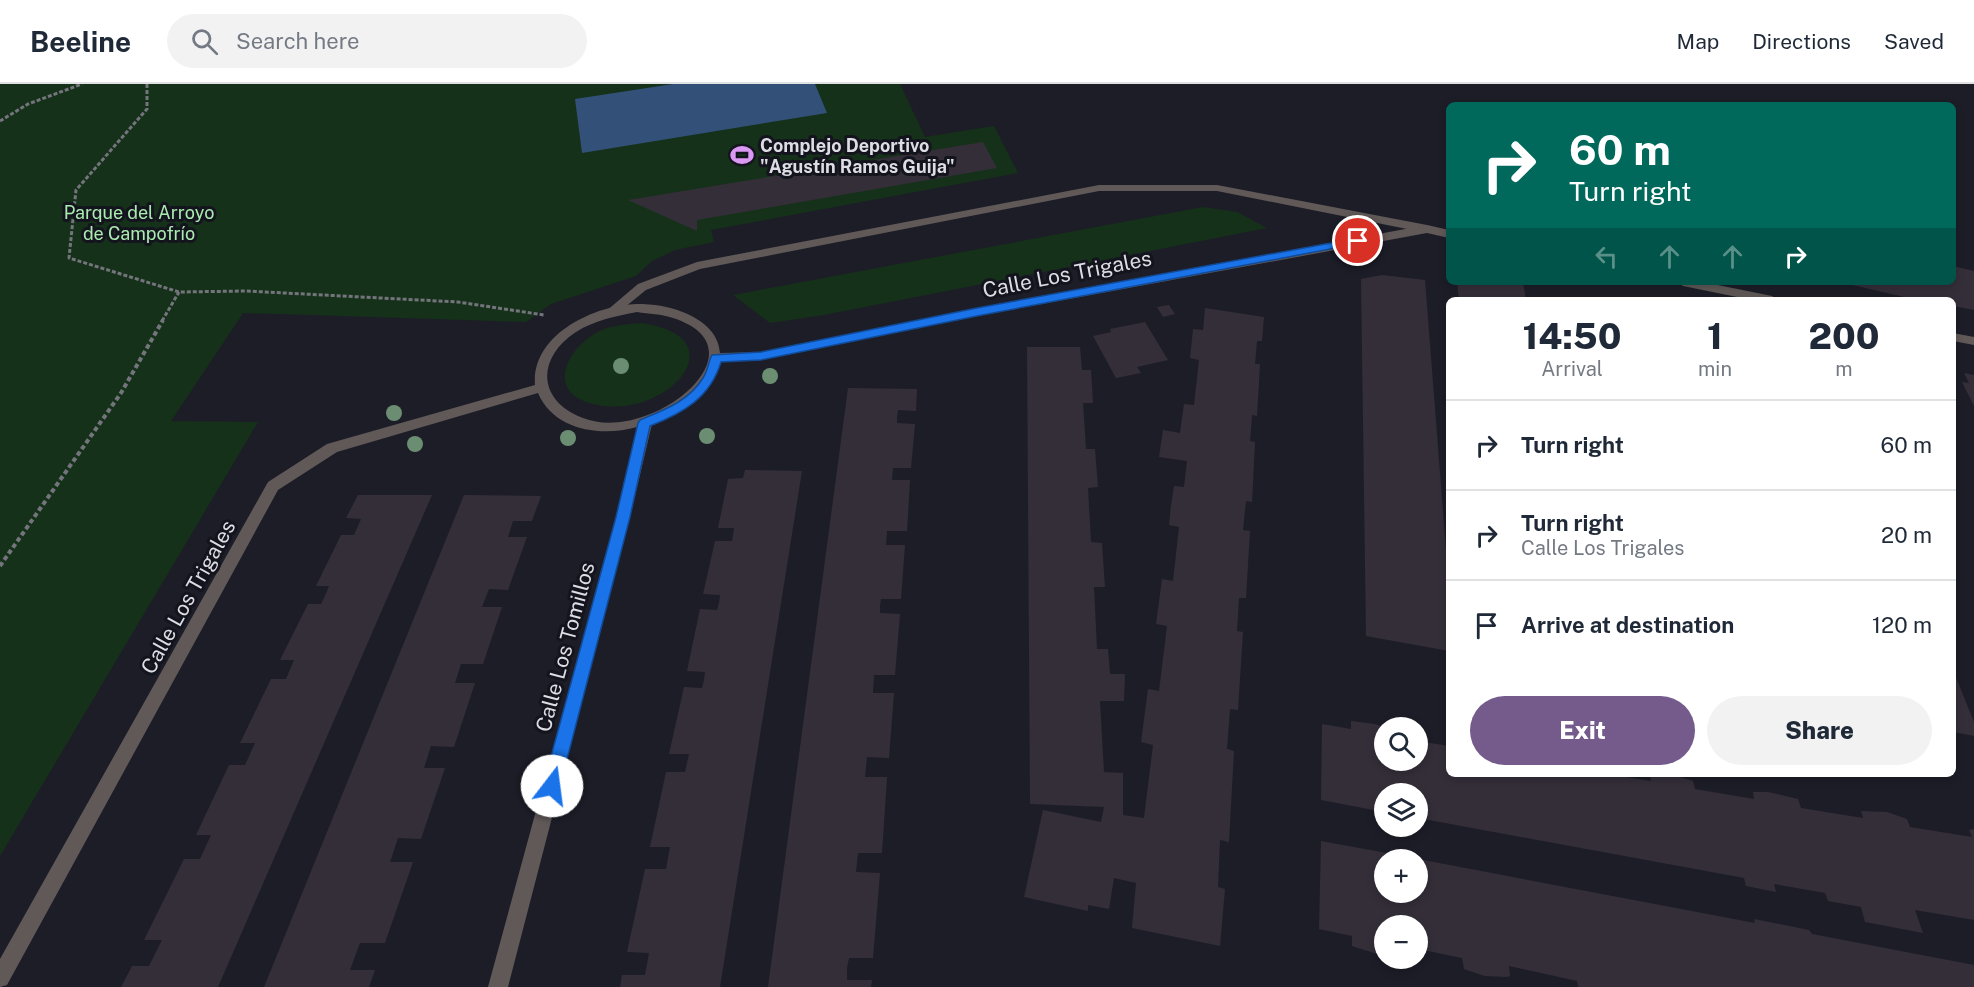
<!DOCTYPE html>
<html lang="en">
<head>
<meta charset="utf-8">
<style>
  body { margin:0; font-family:"Public Sans",sans-serif; background:#f2f2f3; color:#1f2937; height:100vh; display:flex; flex-direction:column; font-size:22px; white-space:nowrap }
  * { box-sizing:border-box; margin:0 }
  p { font-size:20px; color:#747a83 }
  .icon { flex:none; width:33px; height:33px; fill:none; stroke:currentColor; stroke-width:2; stroke-linecap:round; stroke-linejoin:round }
  .map { position:relative; flex:1; overflow:hidden }
  .details { position:absolute; left:1446px; top:213px; width:510px; height:480px; display:flex; flex-direction:column; background:#fff; border-radius:9px; box-shadow:0 3px 9px #0003 }
  .details>* { flex:none }
  .top-card { position:absolute; left:1446px; top:18px; width:510px; height:183px; border-radius:9px; box-shadow:0 3px 9px #0003; background:#00695c; color:#fff; overflow:hidden }
  .tools { position:absolute; left:1374px; top:633px; display:grid; gap:12px }
  .tools a { display:grid; place-items:center; width:54px; height:54px; border-radius:50%; background:#fff; box-shadow:0 3px 9px #0003; font-size:30px }
  .pin { position:absolute; display:grid; place-items:center; width:51px; height:51px; color:#fff; margin:-26px; border:3px solid #fff; border-radius:50%; box-shadow:0 2px 6px #0007 }
  .me { position:absolute; width:66px; margin:-33px; rotate:15deg; stroke-linejoin:round; filter:drop-shadow(0 0 4px #0008) }
  .turn { display:flex; align-items:center; gap:21px; height:126px; padding:0 24px; font-size:27px }
  .turn .icon { width:78px; height:78px; stroke-width:2.5 }
  .turn b { display:block; font-size:42px; line-height:51px }
  .lanes { display:flex; align-items:center; height:57px; padding:0 24px; background:#0003; justify-content:center; gap:30px; direction:ltr }
  .lanes .off { opacity:.35 }
  .eta { display:flex; justify-content:space-evenly; align-items:center; height:102px; text-align:center }
  .eta b { font-size:36px; font-weight:800; line-height:42px }
  .cta { display:flex; gap:12px; margin-top:auto; padding:12px 24px }
  .cta a { flex:1; height:69px; border-radius:36px; background:#745b8c; color:#fff; font-size:24px; font-weight:800; line-height:69px; text-align:center }
  .cta a+a { background:#f2f2f3; color:#1f2937 }
  ul { padding:0; list-style:none }
  li { display:flex; align-items:center; gap:18px; height:90px; padding:0 24px; border-top:2px solid #e0e1e3 }
  li div { flex:1 }
  li b { display:block; font-size:22px }
  li em { font-style:normal }
  header { display:flex; align-items:center; gap:36px; box-sizing:border-box; height:84px; padding:0 30px; background:#fff; border-bottom:2px solid #e0e1e3 }
  header strong { font-size:28px }
  nav { display:flex; gap:33px; margin-inline-start:auto; font-size:21px }
  .search { width:420px; height:54px; background:#f2f2f3; display:flex; align-items:center; gap:15px; box-sizing:border-box; padding:0 21px; border-radius:33px; color:#747a83; font-size:22px }
  .map>svg:first-child { display:block }
  .green { fill:#153119 }
  .water { fill:#335078 }
  .building { fill:#342e39 }
  .lines { fill:none; stroke-linecap:round; stroke-linejoin:round }
  .path-far1 { stroke:#74747d; stroke-width:3; stroke-dasharray:4 2; stroke-linecap:butt }
  .path { stroke:#74747d; stroke-width:4; stroke-dasharray:4.5 3; stroke-linecap:butt }
  .service { fill:#605958; fill-rule:evenodd }
  .minor { fill:#605958; fill-rule:evenodd }
  .tree { fill:#6b8e72 }
  .route { fill:#1a73e8; stroke:#114b97; stroke-width:1.5 }
  .labels { text-anchor:middle; dominant-baseline:central; stroke-width:6; stroke-linejoin:round; paint-order:stroke }
  .far-poi-label { font-size:18px; font-weight:bold; fill:#dddde5; stroke:#14141e; text-anchor:start }
  .far-park-label { font-size:18px; fill:#aaebaf; stroke:#14141e }
  .street-label { font-size:21px; fill:#dddde5; stroke:#14141e }
</style>
</head>
<body>
<header>
<strong>Beeline</strong>
<div class="search"><svg class="icon" aria-label="search" viewBox="0 0 24 24"><circle cx="10" cy="10" r="6"/><path d="M15 15l6 6"/></svg>Search here</div>
<nav><a>Map</a><a>Directions</a><a>Saved</a></nav>
</header>
<div class="map">
<svg width="1974" height="903" viewBox="0 0 1974 903">
  <rect width="100%" height="100%" fill="#1d1d28"/>
  <g class="green">
    <polygon points="0,0 900,0 925,53 994,42 1018,89 711,146 714,158 675,166 652,177 636,192 551,220 526,238 243,229 171,337 258,338 0,772"/>
    <polygon points="1203,123 1237,128 1267,144 824,231 770,239 733,211"/>
    <path d="M 642,239 C 743,254 663,341 589,319 C 543,305 571,259 602,246 C 615,241 628,240 642,239 Z"/>
  </g>
  <polygon class="water" points="673,0 815,0 827,29 582,69 575,15"/>
  <g class="building">
    <polygon points="983,58 997,84 697,136 697,147 628,116"/>
    <polygon points="1953,182 1974,187 1974,226 1953,222 1953,216 1917,216 1844,199 1953,198"/>
    <polygon points="1382,191 1425,196 1447,479 1449,567 1366,552 1361,195"/>
    <polygon points="1457,198 1523,198 1526,216 1459,216"/>
    <polygon points="1169,221 1175,230 1163,233 1157,223"/>
    <polygon points="1205,224 1264,233 1262,257 1257,257 1255,280 1260,280 1257,332 1252,331 1251,345 1250,357 1255,358 1252,418 1246,417 1243,446 1250,447 1246,514 1239,514 1238,531 1237,547 1243,548 1238,626 1230,625 1227,665 1234,667 1229,758 1220,756 1218,803 1225,805 1220,862 1132,844 1136,799 1114,794 1109,825 1088,821 1088,827 1024,813 1043,726 1101,738 1104,723 1030,720 1027,263 1080,263 1082,286 1091,286 1093,319 1083,319 1086,365 1095,365 1098,403 1088,404 1091,458 1102,459 1105,503 1094,503 1097,565 1108,565 1110,590 1125,590 1124,617 1100,617 1104,688 1123,689 1123,731 1144,734 1153,661 1141,658 1148,605 1159,607 1167,542 1156,540 1162,495 1173,497 1179,443 1169,441 1171,421 1174,402 1184,403 1187,377 1159,373 1163,346 1180,349 1184,320 1194,321 1199,276 1190,274 1193,245 1203,246"/>
    <polygon points="1145,238 1168,276 1137,283 1141,289 1116,294 1093,252 1111,248 1110,245"/>
    <polygon points="1964,289 1974,291 1974,322 1962,298 1969,299"/>
    <polygon points="848,304 917,305 916,327 898,326 897,333 897,339 915,340 911,384 893,384 892,396 910,396 907,447 887,447 886,461 905,461 901,515 881,515 880,522 880,529 900,530 895,591 874,591 873,609 894,609 889,674 867,673 865,693 887,693 882,769 858,769 856,788 880,789 873,874 849,874 847,884 847,896 872,896 871,903 768,903"/>
    <polygon points="745,386 802,387 720,903 620,903 622,891 645,891 649,869 627,868 645,785 666,785 670,763 650,763 666,688 685,688 689,670 669,670 684,603 702,604 704,596 705,588 687,587 700,525 717,526 719,519 720,511 703,510 715,457 732,457 733,451 734,444 718,444 728,395 743,394"/>
    <polygon points="358,411 432,411 218,903 121,903 132,882 149,882 162,856 144,856 184,775 200,775 205,764 211,751 196,751 229,681 245,681 255,659 240,659 271,595 286,595 294,576 280,576 308,520 321,520 325,512 329,502 316,502 341,451 354,451 361,435 346,434"/>
    <polygon points="464,411 541,412 532,437 513,437 508,453 527,453 508,506 489,505 482,523 502,523 483,580 461,580 455,599 475,599 454,663 431,662 424,684 445,684 421,755 398,754 390,778 413,778 385,859 360,859 350,886 375,886 369,903 264,903"/>
    <polygon points="1953,586 1974,638 1974,652 1953,648"/>
    <polygon points="1351,637 1375,640 1384,643 1384,676 1418,676 1418,657 1449,662 1449,690 1609,690 1651,697 1650,690 1671,690 1693,697 1695,705 1754,715 1753,708 1768,708 1798,715 1801,724 1863,734 1861,727 1887,728 1907,735 1910,743 1972,753 1969,746 1974,745 1974,836 1915,826 1923,849 1865,838 1861,823 1828,817 1825,809 1774,800 1776,808 1746,802 1744,794 1418,734 1418,710 1384,710 1384,728 1321,716 1322,640 1351,645"/>
    <polygon points="1321,757 1414,774 1384,776 1384,808 1418,808 1418,775 1755,839 1754,835 1809,846 1812,850 1974,881 1974,903 1578,903 1577,897 1509,882 1510,892 1507,893 1485,892 1464,885 1462,874 1418,865 1418,842 1384,842 1384,870 1377,870 1352,862 1352,852 1319,845"/>
  </g>
  <g class="lines">
    <g class="path-far1">
      <polyline points="147,0 147,25 76,106 69,174 179,208 246,207 458,218 544,231"/>
      <polyline points="0,37 28,20 82,0"/>
      <polyline points="162,237 179,208"/>
    </g>
    <polyline class="path" points="0,482 121,309 163,236"/>
    <polygon class="service" points="1099,101 1217,101 1427,141 1433,145 1427,149 1217,107 1099,107 700,185 646,206 615,231 607,231 605,228 638,200 697,178"/>
    <g class="minor">
      <path d="M 1427,141 L 1449,146 L 1449,154 L 1427,149 L 977,232 L 761,276 L 721,278 C 709,310 684,331 652,340 L 630,433 L 508,903 L 488,903 L 616,433 L 637,343 C 602,353 554,347 538,309 L 337,368 L 278,406 L 7,901 L 0,903 L 0,875 L 268,398 L 327,360 L 535,301 C 531,251 594,221 637,220 C 667,219 718,233 720,269 L 761,268 L 977,224 ZM 637,228 C 649,230 662,230 673,234 C 769,265 650,361 583,334 C 537,317 536,274 576,248 C 595,236 616,232 637,228 Z"/>
      <polygon points="1677,198 1703,198 1772,212 1778,216 1752,216 1683,202"/>
      <polygon points="1953,249 1974,253 1974,261 1953,257"/>
    </g>
  </g>
  <g class="tree">
    <circle cx="621" cy="282" r="8"/>
    <circle cx="770" cy="292" r="8"/>
    <circle cx="394" cy="329" r="8"/>
    <circle cx="707" cy="352" r="8"/>
    <circle cx="568" cy="354" r="8"/>
    <circle cx="415" cy="360" r="8"/>
  </g>
  <path class="route" d="M 1358,154 L 1362,155 L 1362,159 L 977,232 L 761,276 L 721,278 C 710,314 683,329 650,342 L 630,433 L 560,702 L 557,707 L 552,709 L 546,707 L 543,702 L 616,433 L 638,339 L 640,336 C 664,326 689,317 703,294 C 708,287 708,278 712,271 L 761,268 L 977,224 Z"/>
  <defs>
    <g id="stadium-bare" transform="scale(1.8)"><path d="M0-5a6.5 5 0 1 0 0 10a6.5 5 0 1 0 0-10ZM-3.5-1.8h7v3.6h-7Z" fill="#dc99f4" stroke="#14141e" stroke-width="2.5" paint-order="stroke"/></g>
  </defs>
  <g fill-rule="evenodd">
    <use href="#stadium-bare" x="742" y="71"/>
  </g>
  <g class="labels">
    <g class="far-poi-label">
      <text x="760" y="61">Complejo Deportivo<tspan x="760" dy="21">"Agustín Ramos Guija"</tspan></text>
    </g>
    <g class="far-park-label">
      <text x="139" y="128">Parque del Arroyo<tspan x="139" dy="21">de Campofrío</tspan></text>
    </g>
    <g class="street-label">
      <text transform="translate(1067 190) rotate(-11)">Calle Los Trigales</text>
      <text transform="translate(188 513) rotate(-61)">Calle Los Trigales</text>
      <text transform="translate(565 563) rotate(-75)">Calle Los Tomillos</text>
    </g>
  </g>
</svg>
<div class="tools">
<a><svg class="icon" aria-label="search" viewBox="0 0 24 24"><circle cx="10" cy="10" r="6"/><path d="M15 15l6 6"/></svg></a>
<a><svg class="icon" aria-label="layers" viewBox="0 0 24 24"><path d="M12 4l9 5-9 5-9-5zM3 14l9 5 9-5"/></svg></a>
<a>+</a>
<a>−</a>
</div>
<div class="pin" style="left:1358px;top:157px;background:#d93025"><svg class="icon" aria-label="arrive" viewBox="0 0 24 24"><path d="M6 21V4h12l-3 4 3 4H6"/></svg></div>
<svg class="me" style="left:552px;top:702px" viewBox="-20 -20 40 40"><circle r="19" fill="#fff"/><path d="M0-13L10 11 0 6-10 11z" fill="#1a73e8"/></svg>
<div class="top-card">
<div class="turn"><svg class="icon" aria-label="right" viewBox="0 0 24 24"><path d="M7 20v-9h11M14 6l5 5-5 5"/></svg><div><b>60 m</b>Turn right</div></div>
<div class="lanes"><svg class="icon off" aria-label="left" viewBox="0 0 24 24"><path d="M17 20v-9H6M10 6l-5 5 5 5"/></svg><svg class="icon off" aria-label="ahead" viewBox="0 0 24 24"><path d="M12 20V5M6 11l6-6 6 6"/></svg><svg class="icon off" aria-label="ahead" viewBox="0 0 24 24"><path d="M12 20V5M6 11l6-6 6 6"/></svg><svg class="icon" aria-label="right" viewBox="0 0 24 24"><path d="M7 20v-9h11M14 6l5 5-5 5"/></svg></div>
</div>
<section class="details">
<div class="eta">
<div><b>14:50</b><p>Arrival</p></div>
<div><b>1</b><p>min</p></div>
<div><b>200</b><p>m</p></div>
</div>
<ul>
<li><svg class="icon" aria-label="right" viewBox="0 0 24 24"><path d="M7 20v-9h11M14 6l5 5-5 5"/></svg><div><b>Turn right</b></div><em>60 m</em></li>
<li><svg class="icon" aria-label="right" viewBox="0 0 24 24"><path d="M7 20v-9h11M14 6l5 5-5 5"/></svg><div><b>Turn right</b><p>Calle Los Trigales</p></div><em>20 m</em></li>
<li><svg class="icon" aria-label="arrive" viewBox="0 0 24 24"><path d="M6 21V4h12l-3 4 3 4H6"/></svg><div><b>Arrive at destination</b></div><em>120 m</em></li>
</ul>
<div class="cta"><a>Exit</a><a>Share</a></div>
</section>
</div>
</body>
</html>
